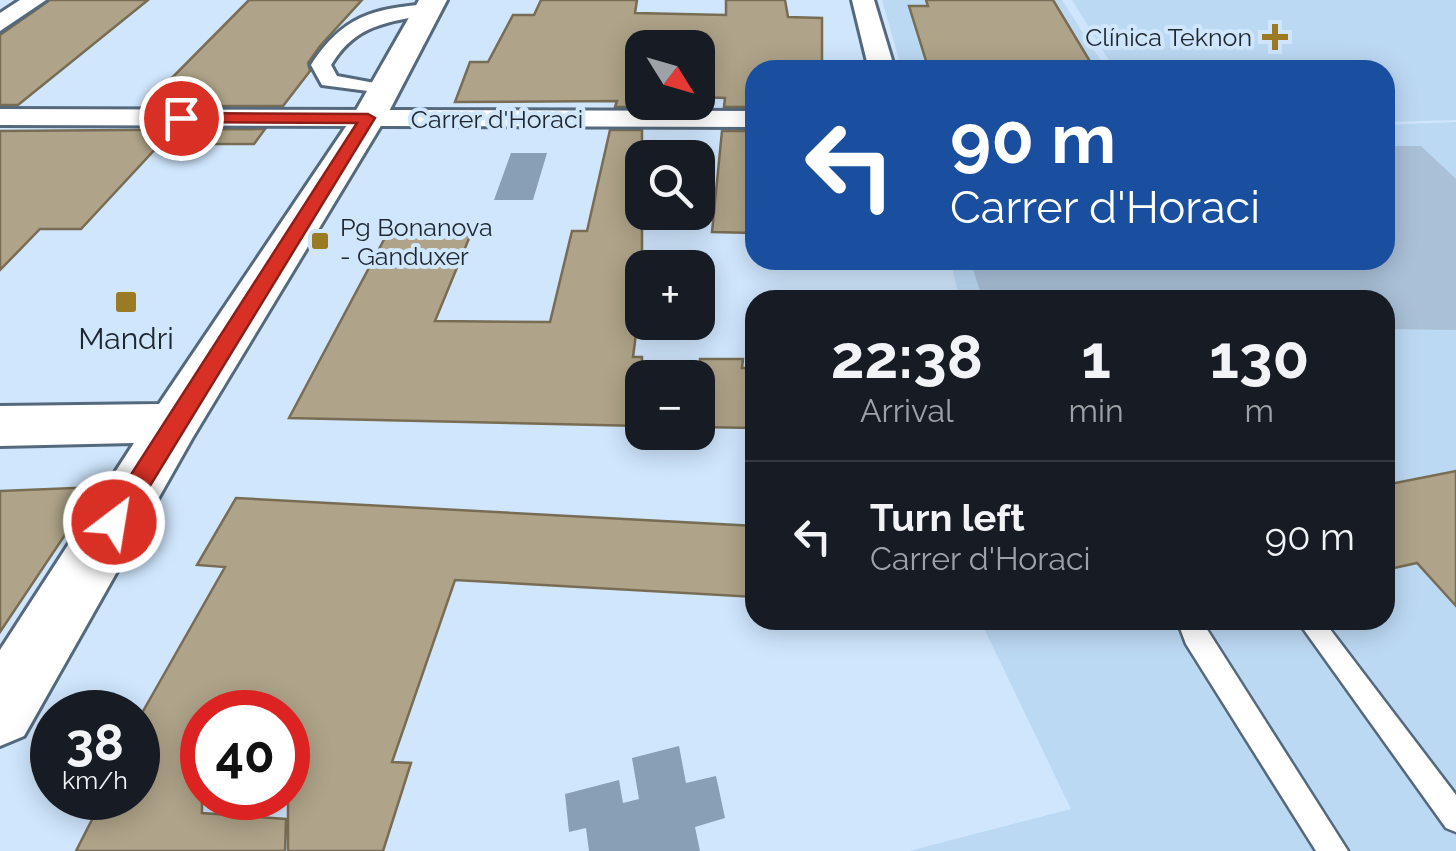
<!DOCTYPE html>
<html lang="en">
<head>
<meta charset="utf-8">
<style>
  body { margin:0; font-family:Raleway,sans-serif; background:#20242c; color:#f1f3f6; height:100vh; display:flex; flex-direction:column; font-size:38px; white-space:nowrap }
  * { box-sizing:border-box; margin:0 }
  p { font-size:32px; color:#9ea1a6 }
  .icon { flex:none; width:55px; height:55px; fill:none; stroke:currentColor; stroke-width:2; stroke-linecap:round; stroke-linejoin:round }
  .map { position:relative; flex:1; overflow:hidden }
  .drawer { position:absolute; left:745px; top:290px; width:650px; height:340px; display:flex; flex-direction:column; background:#171b24; border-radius:30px; box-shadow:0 5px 25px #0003 }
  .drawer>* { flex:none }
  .hud { position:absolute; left:745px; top:60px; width:650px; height:210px; border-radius:30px; box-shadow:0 5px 25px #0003; background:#1a4fa0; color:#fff; overflow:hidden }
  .needle { width:65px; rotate:127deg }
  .buttons { position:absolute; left:625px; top:30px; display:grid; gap:20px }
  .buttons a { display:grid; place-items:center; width:90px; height:90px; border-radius:20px; background:#171b24; box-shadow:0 5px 25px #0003; font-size:50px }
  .speed { position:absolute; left:30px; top:690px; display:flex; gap:20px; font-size:50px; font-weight:700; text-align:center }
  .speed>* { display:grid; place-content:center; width:130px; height:130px; border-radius:50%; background:#171b24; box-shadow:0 5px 25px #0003; line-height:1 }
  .speed small { font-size:25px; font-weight:400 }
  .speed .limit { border:15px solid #d22; background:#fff; color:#111 }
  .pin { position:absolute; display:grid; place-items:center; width:85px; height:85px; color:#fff; margin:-42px; border:5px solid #fff; border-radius:50%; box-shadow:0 2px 10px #0007 }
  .me { position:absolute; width:110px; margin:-55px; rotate:31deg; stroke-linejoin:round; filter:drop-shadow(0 0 8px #0008) }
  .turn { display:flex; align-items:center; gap:35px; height:210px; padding:0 40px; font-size:45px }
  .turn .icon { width:130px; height:130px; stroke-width:2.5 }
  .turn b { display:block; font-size:70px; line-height:85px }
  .eta { display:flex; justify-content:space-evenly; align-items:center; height:170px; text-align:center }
  .eta b { font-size:60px; font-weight:700; line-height:70px }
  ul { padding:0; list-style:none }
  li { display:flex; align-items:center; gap:30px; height:150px; padding:0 40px; border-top:2px solid #363941 }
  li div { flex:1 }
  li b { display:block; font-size:38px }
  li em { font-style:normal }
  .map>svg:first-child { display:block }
  .built { fill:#bcd9f4 }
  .green { fill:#a9c0d7 }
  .water { fill:#889fb5 }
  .building { fill:#afa489; stroke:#786d54; stroke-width:2.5 }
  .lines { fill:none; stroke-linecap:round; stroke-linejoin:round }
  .service-casing { stroke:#55697d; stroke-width:5 }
  .pedestrian-casing { stroke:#55697d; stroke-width:6 }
  .minor-casing { stroke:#55697d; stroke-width:6 }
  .tertiary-casing { stroke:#55697d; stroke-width:6 }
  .service { fill:#fff; fill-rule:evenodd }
  .pedestrian { fill:#fff; fill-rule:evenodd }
  .minor { fill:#fff; fill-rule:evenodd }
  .tertiary { fill:#fff; fill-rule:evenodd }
  .route { fill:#d93025; stroke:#8d1f18; stroke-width:2.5 }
  .poi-dot { fill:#9b7a24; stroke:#cfe6fd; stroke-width:4 }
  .labels { text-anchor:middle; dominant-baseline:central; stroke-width:8; stroke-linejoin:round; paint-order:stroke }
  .far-poi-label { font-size:25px; fill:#1f272f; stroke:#cfe6fd; text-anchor:end }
  .far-street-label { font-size:25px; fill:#1f272f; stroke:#cfe6fd }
  .poi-label { font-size:30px; fill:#1f272f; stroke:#cfe6fd }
</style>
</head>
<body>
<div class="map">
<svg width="1456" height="851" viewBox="0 0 1456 851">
  <rect width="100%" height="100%" fill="#cfe6fd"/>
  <g class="built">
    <polygon points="882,0 1062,0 1107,70 902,70"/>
    <polygon points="1072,0 1456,0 1456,120 1385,122 1385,70 1115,70"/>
    <polygon points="1456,122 1456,851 909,851 1071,809 980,620 1385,620 1385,300 960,300 950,260 1385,260 1385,125"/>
  </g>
  <polygon class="green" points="1385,146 1421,146 1456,179 1456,330 1385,329 1385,300 983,300 970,260 1385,260"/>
  <g class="water">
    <polygon points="511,153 547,153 533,200 494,200"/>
    <polygon points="679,746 686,783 716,776 725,818 695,827 700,851 589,851 586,828 569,832 565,794 619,780 623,803 639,799 632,758"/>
  </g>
  <g class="building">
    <polygon points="50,0 148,0 18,105 0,105 0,35"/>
    <polygon points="249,0 362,0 320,46 308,63 310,71 283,106 144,106"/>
    <polygon points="541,0 637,0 635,13 726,15 726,0 785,0 788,17 822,18 822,70 755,70 755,107 724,107 725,98 698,97 698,48 642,48 642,107 615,107 617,101 455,102 470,62 488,62 513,15 534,15"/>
    <polygon points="926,0 1053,0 1094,68 928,67 909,6 928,6"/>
    <polygon points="265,129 254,144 160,144 81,229 40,229 0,270 0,131"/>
    <polygon points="610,130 642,130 642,288 633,357 642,357 642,426 289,418 387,234 470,236 435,321 550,322 572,231 587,231"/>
    <polygon points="722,131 755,131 755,233 712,232"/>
    <polygon points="700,359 743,359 742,368 755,368 755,428 698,427"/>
    <polygon points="1456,471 1456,606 1417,563 1385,570 1385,485"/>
    <polygon points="97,487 0,632 0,491"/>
    <polygon points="236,498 755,526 755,597 455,580 392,762 411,763 383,851 288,851 288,712 202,712 202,813 286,819 285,851 76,851 103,798 138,798 138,720 225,567 197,565"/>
  </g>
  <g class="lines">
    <g class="service-casing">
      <g id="service">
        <polygon points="1177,620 1201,620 1348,851 1316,851 1186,644"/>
        <polygon points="1297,620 1323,620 1456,795 1456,832 1446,828"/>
      </g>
    </g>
    <g class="pedestrian-casing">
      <path id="pedestrian" d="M 428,4 L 434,5 L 434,13 C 389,23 357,22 331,65 L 337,76 L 391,86 L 394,90 L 391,94 L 322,85 L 311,65 C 343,16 372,9 428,4 Z"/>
    </g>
    <g class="minor-casing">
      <g id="minor">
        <polygon points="20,0 46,0 0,31 0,13"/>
        <polygon points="852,0 874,0 895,70 869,70"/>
        <polygon points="0,109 755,111 755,127 0,125"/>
      </g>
    </g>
    <g class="tertiary-casing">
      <polygon id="tertiary" points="419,0 447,0 385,119 193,437 24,736 0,746 0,650 134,443 0,446 0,406 159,404 351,119"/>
    </g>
    <use href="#service" class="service"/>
    <use href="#pedestrian" class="pedestrian"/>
    <use href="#minor" class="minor"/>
    <use href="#tertiary" class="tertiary"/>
  </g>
  <polygon class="route" points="368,114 375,118 123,530 114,533 105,530 101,522 105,515 357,123 181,122 173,118 181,113"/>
  <g class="poi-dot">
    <path d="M1270 22h10v10h10v10h-10v10h-10v-10h-10v-10h10z"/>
    <rect x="310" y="231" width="20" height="20" rx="5"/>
    <rect x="114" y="290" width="24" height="24" rx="5"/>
  </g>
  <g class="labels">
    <g class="far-poi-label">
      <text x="1252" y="37">Clínica Teknon</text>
      <text x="340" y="227" text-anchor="start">Pg Bonanova<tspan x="340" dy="29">- Ganduxer</tspan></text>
    </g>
    <g class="far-street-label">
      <text x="497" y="119">Carrer d'Horaci</text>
    </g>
    <g class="poi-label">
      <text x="126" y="338">Mandri</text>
    </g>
  </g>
</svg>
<div class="buttons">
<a><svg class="needle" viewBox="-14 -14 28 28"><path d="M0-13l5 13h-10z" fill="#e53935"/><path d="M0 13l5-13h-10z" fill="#9ea1a6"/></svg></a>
<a><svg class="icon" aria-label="search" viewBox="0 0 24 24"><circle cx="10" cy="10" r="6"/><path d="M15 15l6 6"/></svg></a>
<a>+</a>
<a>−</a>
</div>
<div class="speed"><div>38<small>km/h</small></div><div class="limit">40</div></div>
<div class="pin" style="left:181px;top:118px;background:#d93025"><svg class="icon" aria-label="arrive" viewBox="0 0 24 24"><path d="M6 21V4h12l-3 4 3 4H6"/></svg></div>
<svg class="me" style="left:114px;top:522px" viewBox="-20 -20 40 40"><circle r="17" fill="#d93025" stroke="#fff" stroke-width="3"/><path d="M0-11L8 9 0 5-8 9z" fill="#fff"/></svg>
<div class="hud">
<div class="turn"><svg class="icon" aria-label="left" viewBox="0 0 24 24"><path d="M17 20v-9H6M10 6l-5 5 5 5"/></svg><div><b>90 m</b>Carrer d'Horaci</div></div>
</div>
<section class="drawer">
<div class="eta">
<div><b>22:38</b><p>Arrival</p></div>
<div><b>1</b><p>min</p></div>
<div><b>130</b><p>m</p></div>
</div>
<ul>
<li><svg class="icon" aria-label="left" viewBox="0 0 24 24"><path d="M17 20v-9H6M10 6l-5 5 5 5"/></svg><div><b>Turn left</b><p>Carrer d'Horaci</p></div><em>90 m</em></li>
</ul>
</section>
</div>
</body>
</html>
